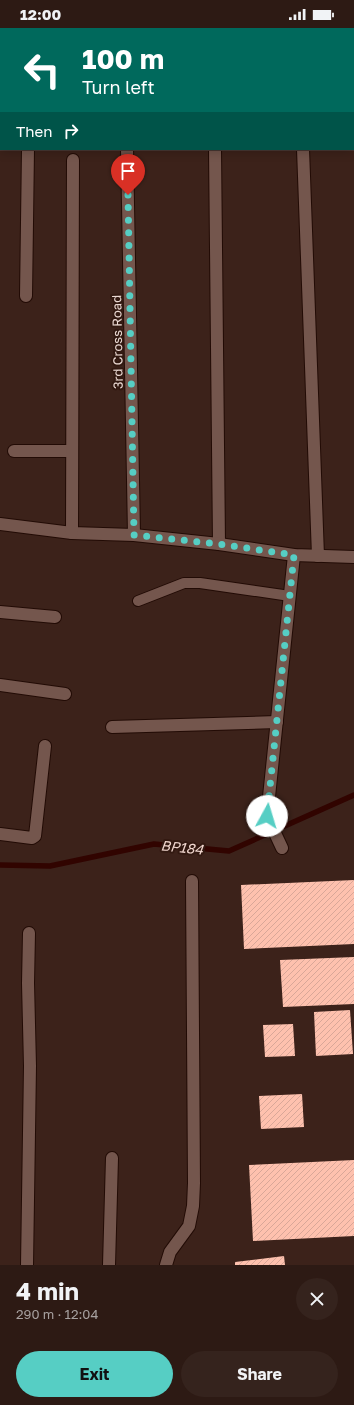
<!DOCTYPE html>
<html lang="en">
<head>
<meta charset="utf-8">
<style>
  body { margin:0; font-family:"Golos Text",sans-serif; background:#35231d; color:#f1f3f6; height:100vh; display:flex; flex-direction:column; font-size:15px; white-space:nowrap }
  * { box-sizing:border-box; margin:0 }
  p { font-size:13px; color:#a7a1a0 }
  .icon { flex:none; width:22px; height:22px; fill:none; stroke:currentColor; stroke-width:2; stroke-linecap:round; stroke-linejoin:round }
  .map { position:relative; height:1237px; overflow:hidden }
  .side { display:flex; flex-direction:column; background:#2d1a14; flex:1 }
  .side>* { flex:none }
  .guide { position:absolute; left:0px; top:0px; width:354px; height:122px; box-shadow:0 2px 10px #0003,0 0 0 1px #483834; background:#00695c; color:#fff; overflow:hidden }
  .pin { position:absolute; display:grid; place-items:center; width:34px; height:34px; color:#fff; margin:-41px -17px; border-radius:50% 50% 50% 0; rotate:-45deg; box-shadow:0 0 4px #0007 }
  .pin .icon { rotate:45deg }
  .me { position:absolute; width:44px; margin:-22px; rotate:6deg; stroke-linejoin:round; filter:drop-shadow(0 0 3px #0008) }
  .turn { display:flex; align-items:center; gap:14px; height:84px; padding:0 16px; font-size:18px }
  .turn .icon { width:52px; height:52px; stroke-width:2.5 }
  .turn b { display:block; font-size:28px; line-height:34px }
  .then { display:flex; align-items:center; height:38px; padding:0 16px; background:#0003; gap:8px; font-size:15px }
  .round { display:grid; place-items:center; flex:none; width:42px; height:42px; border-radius:21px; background:#35231d }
  .head { display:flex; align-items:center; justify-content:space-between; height:68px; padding:0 16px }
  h1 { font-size:24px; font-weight:700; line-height:30px }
  .action { display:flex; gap:8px; margin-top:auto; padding:8px 16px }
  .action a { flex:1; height:46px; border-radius:24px; background:#56cec4; color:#111; font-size:16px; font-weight:700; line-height:46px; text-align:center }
  .action a+a { background:#35231d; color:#f1f3f6 }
  .status { display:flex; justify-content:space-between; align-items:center; height:28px; padding:0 20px; background:#2d1a14; direction:ltr }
  .status svg { height:11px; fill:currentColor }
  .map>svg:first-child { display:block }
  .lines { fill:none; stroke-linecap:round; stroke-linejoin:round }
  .stream { stroke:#310400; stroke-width:5.5 }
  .building { fill:url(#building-hatch) }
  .service-casing { stroke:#220b05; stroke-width:12 }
  .minor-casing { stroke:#220b05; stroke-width:14 }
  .service { stroke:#74564d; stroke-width:10 }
  .minor { stroke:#74564d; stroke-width:12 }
  .route { stroke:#56cec4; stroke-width:7; stroke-dasharray:0 12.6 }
  .labels { text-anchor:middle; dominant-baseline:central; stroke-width:4; stroke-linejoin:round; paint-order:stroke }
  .street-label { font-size:13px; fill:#ebd9d3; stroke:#321911 }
  .water-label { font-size:14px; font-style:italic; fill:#f0d6ce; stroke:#321911 }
</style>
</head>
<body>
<div class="status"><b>12:00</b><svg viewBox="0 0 49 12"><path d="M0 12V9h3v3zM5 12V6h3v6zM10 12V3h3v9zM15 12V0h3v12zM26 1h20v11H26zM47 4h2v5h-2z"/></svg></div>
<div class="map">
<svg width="354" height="1237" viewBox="0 0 354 1237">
  <defs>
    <pattern id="building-hatch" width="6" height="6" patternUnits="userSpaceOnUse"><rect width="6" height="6" fill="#fec1ae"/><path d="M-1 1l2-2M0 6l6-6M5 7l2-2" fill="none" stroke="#d9a798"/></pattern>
  </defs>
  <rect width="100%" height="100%" fill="#3c221a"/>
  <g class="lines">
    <polyline class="stream" points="0,837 50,838 154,816 229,823 354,767"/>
  </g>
  <g class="building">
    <polygon points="354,852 354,916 244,921 241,857"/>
    <polygon points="354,929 354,976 283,979 280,932"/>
    <polygon points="350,982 353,1026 316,1028 314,984"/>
    <polygon points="293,996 295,1028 265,1029 263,997"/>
    <polygon points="302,1066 304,1099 261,1101 259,1068"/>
    <polygon points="354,1132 354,1208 253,1213 249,1137"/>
    <polygon points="284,1228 285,1237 235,1237 235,1234"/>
  </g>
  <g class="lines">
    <g class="service-casing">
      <polyline id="service" points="138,573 184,555 200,555 290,568"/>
    </g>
    <g class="minor-casing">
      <g id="minor">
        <polyline points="125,0 125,1"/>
        <polyline points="213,0 213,1"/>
        <polyline points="298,0 298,1"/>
        <polyline points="29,1 29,0"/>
        <polyline points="127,121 134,507"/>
        <polyline points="215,121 219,516"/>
        <polyline points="303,121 318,528"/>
        <polyline points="26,268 28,121"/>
        <polyline points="14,423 72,423"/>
        <polyline points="0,496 72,505 134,507 219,516 294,527 354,529"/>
        <polyline points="72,505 73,132"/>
        <polyline points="0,584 55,589"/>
        <polyline points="0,657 65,666"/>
        <polyline points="112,699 277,694"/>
        <polyline points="0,806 32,810 35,808 45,718"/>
        <polyline points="282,820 267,788 294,527"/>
        <polyline points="27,1237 30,1038 28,955 29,905"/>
        <polyline points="109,1237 112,1130"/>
        <polyline points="166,1237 170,1224 189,1198 193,1178 194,1155 192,853"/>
      </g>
    </g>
    <use href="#service" class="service"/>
    <use href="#minor" class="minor"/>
  </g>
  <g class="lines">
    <polyline class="route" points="128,167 134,507 219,516 294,527 267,788"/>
  </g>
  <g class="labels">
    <g class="street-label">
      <text transform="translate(117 314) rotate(-91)">3rd Cross Road</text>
    </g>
    <g class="water-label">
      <text transform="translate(182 819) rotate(6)">BP184</text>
    </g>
  </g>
</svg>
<div class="pin" style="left:128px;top:167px;background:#d93025"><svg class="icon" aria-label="arrive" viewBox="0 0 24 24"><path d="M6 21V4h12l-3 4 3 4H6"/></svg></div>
<svg class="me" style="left:267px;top:788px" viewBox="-20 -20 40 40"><circle r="19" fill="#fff"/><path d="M0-13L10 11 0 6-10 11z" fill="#56cec4"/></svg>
<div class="guide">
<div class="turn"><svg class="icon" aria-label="left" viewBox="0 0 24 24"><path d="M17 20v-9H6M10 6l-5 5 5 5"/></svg><div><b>100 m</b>Turn left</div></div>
<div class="then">Then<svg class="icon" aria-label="right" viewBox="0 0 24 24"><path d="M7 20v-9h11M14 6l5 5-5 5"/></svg></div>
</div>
</div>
<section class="side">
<div class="head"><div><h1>4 min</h1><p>290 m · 12:04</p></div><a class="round"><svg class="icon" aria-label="close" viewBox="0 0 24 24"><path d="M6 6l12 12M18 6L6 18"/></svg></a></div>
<div class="action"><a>Exit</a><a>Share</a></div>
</section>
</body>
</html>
